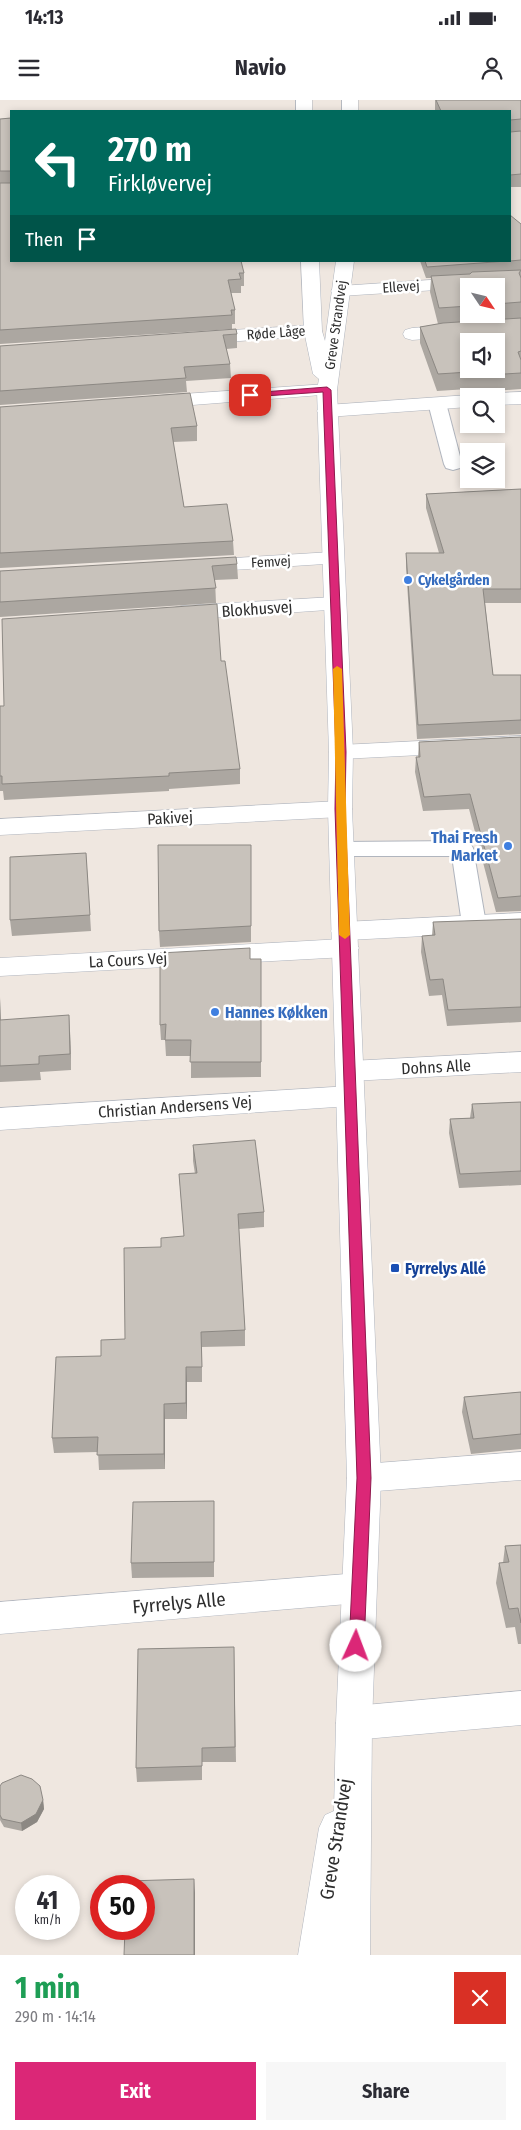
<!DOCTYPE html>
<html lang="en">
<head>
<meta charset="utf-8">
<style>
  body { margin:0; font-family:"Fira Sans Condensed",sans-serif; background:#f7f7f7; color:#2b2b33; height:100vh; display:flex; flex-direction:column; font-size:19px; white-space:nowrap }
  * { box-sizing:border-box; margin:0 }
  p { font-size:16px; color:#7c7c81 }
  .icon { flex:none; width:28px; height:28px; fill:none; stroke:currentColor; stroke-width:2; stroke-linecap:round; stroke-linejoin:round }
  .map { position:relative; height:1855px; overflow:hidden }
  .details { display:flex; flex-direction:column; background:#fff; flex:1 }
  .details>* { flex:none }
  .guide { position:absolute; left:10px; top:10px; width:501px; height:152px; border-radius:0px; box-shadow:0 2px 8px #0003; background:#00695c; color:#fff; overflow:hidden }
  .needle { width:32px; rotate:125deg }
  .tools { position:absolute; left:460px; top:178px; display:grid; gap:10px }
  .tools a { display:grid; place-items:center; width:45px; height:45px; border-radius:0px; background:#fff; box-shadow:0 2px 8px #0003; font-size:25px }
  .speed { position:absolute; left:15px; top:1775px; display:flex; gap:10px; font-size:25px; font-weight:700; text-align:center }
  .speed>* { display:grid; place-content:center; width:65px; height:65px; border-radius:50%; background:#fff; box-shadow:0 2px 8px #0003; line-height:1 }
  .speed small { font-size:12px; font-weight:400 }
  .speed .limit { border:8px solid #d22; background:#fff; color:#111 }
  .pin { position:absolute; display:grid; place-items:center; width:42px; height:42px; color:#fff; margin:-21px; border-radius:10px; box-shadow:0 2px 8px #0006 }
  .me { position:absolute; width:55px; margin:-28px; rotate:2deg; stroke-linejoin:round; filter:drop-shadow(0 0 4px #0008) }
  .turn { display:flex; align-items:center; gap:18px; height:105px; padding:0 15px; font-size:22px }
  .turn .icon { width:65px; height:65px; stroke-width:2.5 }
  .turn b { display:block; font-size:35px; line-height:42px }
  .then { display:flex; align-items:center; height:48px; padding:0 15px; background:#0003; gap:10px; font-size:19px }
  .round { display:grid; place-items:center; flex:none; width:52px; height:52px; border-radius:0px; background:#f7f7f7 }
  .summary { display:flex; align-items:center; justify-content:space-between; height:85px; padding:0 15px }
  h1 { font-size:30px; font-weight:700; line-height:38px; color:#1e9e55 }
  .button { display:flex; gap:10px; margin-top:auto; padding:10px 15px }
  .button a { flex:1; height:58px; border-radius:0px; background:#db2777; color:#fff; font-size:20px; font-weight:700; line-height:58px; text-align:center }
  .button a+a { background:#f7f7f7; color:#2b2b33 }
  .status { display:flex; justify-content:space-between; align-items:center; height:35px; padding:0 25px; background:#fff; direction:ltr }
  .status svg { height:14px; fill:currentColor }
  header { display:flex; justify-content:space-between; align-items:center; height:65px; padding:0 15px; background:#fff; font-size:22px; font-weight:700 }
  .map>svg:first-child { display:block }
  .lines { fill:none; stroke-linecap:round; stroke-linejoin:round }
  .service-casing { stroke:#b0b5be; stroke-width:2 }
  .minor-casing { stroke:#b0b5be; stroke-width:1 }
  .secondary-casing { stroke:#b0b5be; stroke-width:1 }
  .service { fill:#fff; fill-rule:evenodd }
  .minor { fill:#fff; fill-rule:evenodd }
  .secondary { fill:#fff; fill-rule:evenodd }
  .wall { fill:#aca7a1; fill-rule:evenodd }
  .shaded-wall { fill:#8c8883 }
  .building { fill:#c8c2bb; stroke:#8c8883; fill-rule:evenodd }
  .route { fill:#db2777; stroke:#8e194d }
  .slow { fill:#f59e0b }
  .shop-dot { fill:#3f7fe0; stroke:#fff; stroke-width:2 }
  .transit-dot { fill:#1a4fb4; stroke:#fff; stroke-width:2 }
  .labels { text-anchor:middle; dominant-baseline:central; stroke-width:5; stroke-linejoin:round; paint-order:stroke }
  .far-street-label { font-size:14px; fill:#2e2e2e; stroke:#fff }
  .far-shop-label { font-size:14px; font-weight:bold; fill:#366cbe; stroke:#fff; text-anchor:start }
  .street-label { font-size:16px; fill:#2e2e2e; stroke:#fff }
  .shop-label { font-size:16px; font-weight:bold; fill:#366cbe; stroke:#fff; text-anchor:end }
  .transit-label { font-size:16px; font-weight:bold; fill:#164399; stroke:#fff; text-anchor:start }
  .near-street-label { font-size:19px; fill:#2e2e2e; stroke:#fff }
</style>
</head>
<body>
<div class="status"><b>14:13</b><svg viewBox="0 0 49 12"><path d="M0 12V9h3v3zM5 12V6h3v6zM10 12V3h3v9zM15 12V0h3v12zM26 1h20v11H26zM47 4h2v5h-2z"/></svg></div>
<header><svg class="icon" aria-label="menu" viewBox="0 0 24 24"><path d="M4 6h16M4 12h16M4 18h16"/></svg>Navio<svg class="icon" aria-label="person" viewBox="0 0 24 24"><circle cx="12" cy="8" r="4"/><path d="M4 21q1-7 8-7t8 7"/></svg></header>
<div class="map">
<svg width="521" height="1855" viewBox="0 0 521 1855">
  <rect width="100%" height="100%" fill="#efe7e0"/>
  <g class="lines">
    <g class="service-casing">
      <g id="service">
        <polygon points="437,298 443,299 446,303 462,364 460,368 453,370 446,368 444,364 428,303 431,299"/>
        <polygon points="462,741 470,743 473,748 486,824 482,830 474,832 466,830 462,824 452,756 341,756 333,754 330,749 333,744 341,742"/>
      </g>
    </g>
    <g class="minor-casing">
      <g id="minor">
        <polygon points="521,174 521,184 469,186 469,188 340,196 334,195 331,191 334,187 340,186"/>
        <polygon points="521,220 521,232 412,240 405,238 403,234 405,230 412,228"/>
        <polygon points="313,225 320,227 322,231 320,235 201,244 194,242 192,238 194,234 201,232"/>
        <polygon points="327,284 334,286 337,290 334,294 154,308 147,306 144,302 147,298 154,296"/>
        <polygon points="521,292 521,304 496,305 496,296 488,296 496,293"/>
        <polygon points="469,295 473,296 469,296 469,307 327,317 320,315 317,311 320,307 327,305"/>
        <polygon points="332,452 340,453 343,458 340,463 201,472 193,471 190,466 193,461 201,460"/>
        <polygon points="334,497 342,499 345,504 342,509 181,520 173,518 170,513 173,508 181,506"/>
        <polygon points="521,636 521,650 341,659 333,657 329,652 333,647 341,645"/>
        <polygon points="340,701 349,703 352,709 349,715 340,717 0,735 0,719"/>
        <polygon points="521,813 521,831 348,840 355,842 359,848 355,854 346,857 0,876 0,858 342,839 335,837 331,831 335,825 344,822"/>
        <polygon points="521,952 521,972 351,981 341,978 337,971 341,964 351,961"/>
        <polygon points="350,986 360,989 364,996 360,1003 350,1006 0,1030 0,1008"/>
        <polygon points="521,1352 521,1380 364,1392 352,1388 347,1378 352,1368 364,1364"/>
        <polygon points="359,1473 371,1477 376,1488 371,1499 359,1503 0,1534 0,1502"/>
        <polygon points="521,1591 521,1625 354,1640 341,1635 336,1623 341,1611 354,1606"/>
      </g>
    </g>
    <g class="secondary-casing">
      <g id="secondary">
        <rect x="296" y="0" width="16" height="11"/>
        <rect x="342" y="0" width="16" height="11"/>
        <polygon points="301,161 319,161 322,231 325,241 336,161 354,161 337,290 353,652 352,709 381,1378 372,1623 370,1855 298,1855 319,1728 325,1715 334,1711 336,1623 347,1378 328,709 329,652 317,290 319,279 313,274 304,231"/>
      </g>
    </g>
    <use href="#service" class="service"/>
    <use href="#minor" class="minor"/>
    <use href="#secondary" class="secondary"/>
  </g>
  <g class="wall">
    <polygon points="435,0 521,0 521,31 510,32 510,11 435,11"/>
    <polygon points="11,18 11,161 244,173 244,186 241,186 241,193 231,193 235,210 235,224 232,224 232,229 0,244 0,19"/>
    <polygon points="521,31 521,87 510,87 510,32"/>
    <path d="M 521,124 L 521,289 L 469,293 L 468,289 L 437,291 L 420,243 L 420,227 L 438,224 L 430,192 L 431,178 L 426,178 L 420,161 L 510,161 ZM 469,186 L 496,186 L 496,214 L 469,214 Z"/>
    <polygon points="237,234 237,248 226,249 230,264 231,278 186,281 187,292 0,305 0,246"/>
    <polygon points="0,307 197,326 197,341 173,342 184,407 233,441 234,455 0,468"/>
    <polygon points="521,389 521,503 485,503 493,575 521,575 521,634 417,639 406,467 406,453 439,453 426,408 426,394"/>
    <polygon points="237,464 238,479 215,480 216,503 0,517 0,471"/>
    <polygon points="221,561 240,669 240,684 169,689 169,691 4,700 3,691 0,691 0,606 4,606"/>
    <polygon points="521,637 521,811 496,812 469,709 423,711 415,672 416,657 418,657 419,642"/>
    <polygon points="251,745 251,842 160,847 159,831"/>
    <polygon points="86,753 91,831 12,836 10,820"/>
    <polygon points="521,819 521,922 447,926 442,895 429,896 421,852 422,836 432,836 433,822"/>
    <polygon points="250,859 261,859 261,977 191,978 191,956 166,956 165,940 161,940 160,925"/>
    <polygon points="0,897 1,920 70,931 71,970 40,972 41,980 0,982"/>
    <polygon points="521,1002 521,1085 459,1088 449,1033 450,1019 470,1018 472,1004"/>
    <polygon points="193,1045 264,1112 264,1127 239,1129 245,1230 245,1246 202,1247 202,1282 187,1282 187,1319 165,1319 165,1369 99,1370 98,1352 54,1353 52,1338 125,1239 161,1147 184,1136 179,1074 195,1074 193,1061"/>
    <polygon points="521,1292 521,1349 471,1354 462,1312 464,1297"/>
    <polygon points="214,1401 214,1477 132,1478 131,1463"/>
    <polygon points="521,1445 521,1544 518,1544 515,1527 506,1528 496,1483 499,1463 503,1463 505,1446"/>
    <polygon points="234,1547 236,1662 202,1662 202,1680 137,1682 136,1668"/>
    <polygon points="0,1686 43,1700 44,1709 37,1722 22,1731 4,1727 0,1720"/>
  </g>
  <g class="shaded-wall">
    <polygon points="0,897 0,899 1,936 0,929"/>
    <polygon points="69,915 70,931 71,970 70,954"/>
    <polygon points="186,1267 187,1282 187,1319 186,1303"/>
    <polygon points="164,1304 165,1319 165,1369 164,1354"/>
    <polygon points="43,1700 44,1709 37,1722 22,1731 21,1723"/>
    <polygon points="194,1779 195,1793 195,1855 194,1855"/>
  </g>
  <g class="building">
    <polygon points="436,0 521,0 521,19 510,20 510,11 441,11"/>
    <polygon points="11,18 11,71 0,71 0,19"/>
    <polygon points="521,31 521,74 510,75 510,32"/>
    <polygon points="11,71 11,161 241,161 244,173 239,173 241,179 228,180 235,210 231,210 232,215 0,230 0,83 11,83"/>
    <polygon points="510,115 521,124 521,160 510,161"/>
    <polygon points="425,161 507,161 427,167"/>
    <polygon points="521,170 519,173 521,178 521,202 496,204 496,186 469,186 469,206 439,208 431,176 470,174 472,172"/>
    <path d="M 521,218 L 521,251 L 518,252 L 521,260 L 521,273 L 471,276 L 469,272 L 438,274 L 420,227 L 443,223 ZM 469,241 L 496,241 L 496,269 L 469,269 Z"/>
    <polygon points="236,229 237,234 223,235 230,264 184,267 186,278 0,291 0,246"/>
    <polygon points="190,293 197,326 171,328 184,407 227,404 233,441 0,453 0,307"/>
    <polygon points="521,389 521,489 483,489 493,575 521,575 521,620 418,625 406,453 444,453 426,394"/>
    <polygon points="236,457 237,464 212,466 216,488 0,502 0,471"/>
    <polygon points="217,504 221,561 225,561 240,669 169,673 169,676 2,684 2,676 0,676 0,606 4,606 2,519"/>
    <polygon points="521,637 521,796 498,798 470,694 424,697 416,657 420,657 419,642"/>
    <polygon points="158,745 251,745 251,826 159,831"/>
    <polygon points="86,753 90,815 10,820 10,757"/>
    <polygon points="521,819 521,907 448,910 443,879 430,880 422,836 435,835 433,822"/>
    <polygon points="250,848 250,859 261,859 261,962 190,962 191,940 165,940 166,924 160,925 160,853"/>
    <polygon points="69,915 70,954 39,956 39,964 0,966 0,920"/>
    <polygon points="521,1002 521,1071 460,1074 450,1019 474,1018 472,1004"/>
    <polygon points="255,1040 264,1112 238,1114 245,1230 201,1232 202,1267 186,1267 186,1303 164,1304 164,1354 97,1355 98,1337 52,1338 56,1257 101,1256 101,1240 125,1239 124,1148 161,1147 161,1138 184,1136 179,1074 197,1073 193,1045"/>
    <polygon points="521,1292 521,1334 473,1339 464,1297"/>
    <polygon points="214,1401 214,1462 131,1463 133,1402"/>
    <polygon points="521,1445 521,1523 518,1508 509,1509 499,1463 509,1462 505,1446"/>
    <polygon points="234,1547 235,1647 202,1648 202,1666 136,1668 138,1549"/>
    <polygon points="21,1675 32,1679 40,1686 43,1700 36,1714 21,1723 2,1719 0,1715 0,1686 2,1683"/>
    <polygon points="194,1779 194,1855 124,1855 125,1829 144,1829 144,1786 127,1786 127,1781"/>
  </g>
  <polygon class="route" points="327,287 331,290 346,652 345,709 371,1378 364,1546 362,1551 356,1553 351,1551 349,1546 357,1378 335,709 336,652 323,292 250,297 246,295 250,293"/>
  <polygon class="slow" points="337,566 342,569 350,835 345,839 339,835 333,569"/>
  <g class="shop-dot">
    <circle cx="408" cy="480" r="5"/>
    <circle cx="508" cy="746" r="5"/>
    <circle cx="215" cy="912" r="5"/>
  </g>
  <rect class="transit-dot" x="390" y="1163" width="10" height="10" rx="2.5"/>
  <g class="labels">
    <g class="far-street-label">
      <text transform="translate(401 187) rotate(-4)">Ellevej</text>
      <text transform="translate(336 225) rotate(-82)">Greve Strandvej</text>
      <text transform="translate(276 233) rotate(-4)">Røde Låge</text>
      <text transform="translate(271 462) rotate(-3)">Femvej</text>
    </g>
    <g class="far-shop-label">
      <text x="418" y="480">Cykelgården</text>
    </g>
    <g class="street-label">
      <text transform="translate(257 509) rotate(-4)">Blokhusvej</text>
      <text transform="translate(170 718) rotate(-3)">Pakivej</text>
      <text transform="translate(128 860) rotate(-3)">La Cours Vej</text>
      <text transform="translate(436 967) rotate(-3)">Dohns Alle</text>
      <text transform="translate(175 1007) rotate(-4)">Christian Andersens Vej</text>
    </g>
    <g class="shop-label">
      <text x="498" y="737">Thai Fresh<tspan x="498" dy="18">Market</tspan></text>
      <text x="225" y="912" text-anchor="start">Hannes Køkken</text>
    </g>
    <g class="transit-label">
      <text x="405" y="1168">Fyrrelys Allé</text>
    </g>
    <g class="near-street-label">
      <text transform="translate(179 1503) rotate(-5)">Fyrrelys Alle</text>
      <text transform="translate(336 1739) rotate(-81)">Greve Strandvej</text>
    </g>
  </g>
</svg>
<div class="tools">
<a><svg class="needle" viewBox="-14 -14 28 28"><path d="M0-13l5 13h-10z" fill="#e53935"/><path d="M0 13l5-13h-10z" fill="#7c7c81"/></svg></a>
<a><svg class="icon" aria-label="sound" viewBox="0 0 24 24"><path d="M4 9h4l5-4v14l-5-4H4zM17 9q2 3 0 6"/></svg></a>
<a><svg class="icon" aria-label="search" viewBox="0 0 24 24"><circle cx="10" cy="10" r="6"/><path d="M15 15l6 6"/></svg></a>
<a><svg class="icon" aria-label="layers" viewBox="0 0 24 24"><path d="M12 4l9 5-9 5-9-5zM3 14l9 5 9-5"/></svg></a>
</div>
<div class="speed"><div>41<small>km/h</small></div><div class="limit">50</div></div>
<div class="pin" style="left:250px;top:295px;background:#d93025"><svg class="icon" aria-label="arrive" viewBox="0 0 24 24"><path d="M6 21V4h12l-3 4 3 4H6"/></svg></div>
<svg class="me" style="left:356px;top:1546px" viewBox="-20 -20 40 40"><circle r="19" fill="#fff"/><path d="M0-13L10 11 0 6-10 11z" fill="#db2777"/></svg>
<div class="guide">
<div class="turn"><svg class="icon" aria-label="left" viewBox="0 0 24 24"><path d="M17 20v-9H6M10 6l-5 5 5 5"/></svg><div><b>270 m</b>Firkløvervej</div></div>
<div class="then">Then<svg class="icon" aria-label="arrive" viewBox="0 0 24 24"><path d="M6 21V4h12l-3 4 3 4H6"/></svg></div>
</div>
</div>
<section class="details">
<div class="summary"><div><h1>1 min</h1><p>290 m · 14:14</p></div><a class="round" style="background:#d93025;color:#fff"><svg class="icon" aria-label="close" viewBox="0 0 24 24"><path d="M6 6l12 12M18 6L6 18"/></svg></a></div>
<div class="button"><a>Exit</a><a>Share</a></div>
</section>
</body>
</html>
